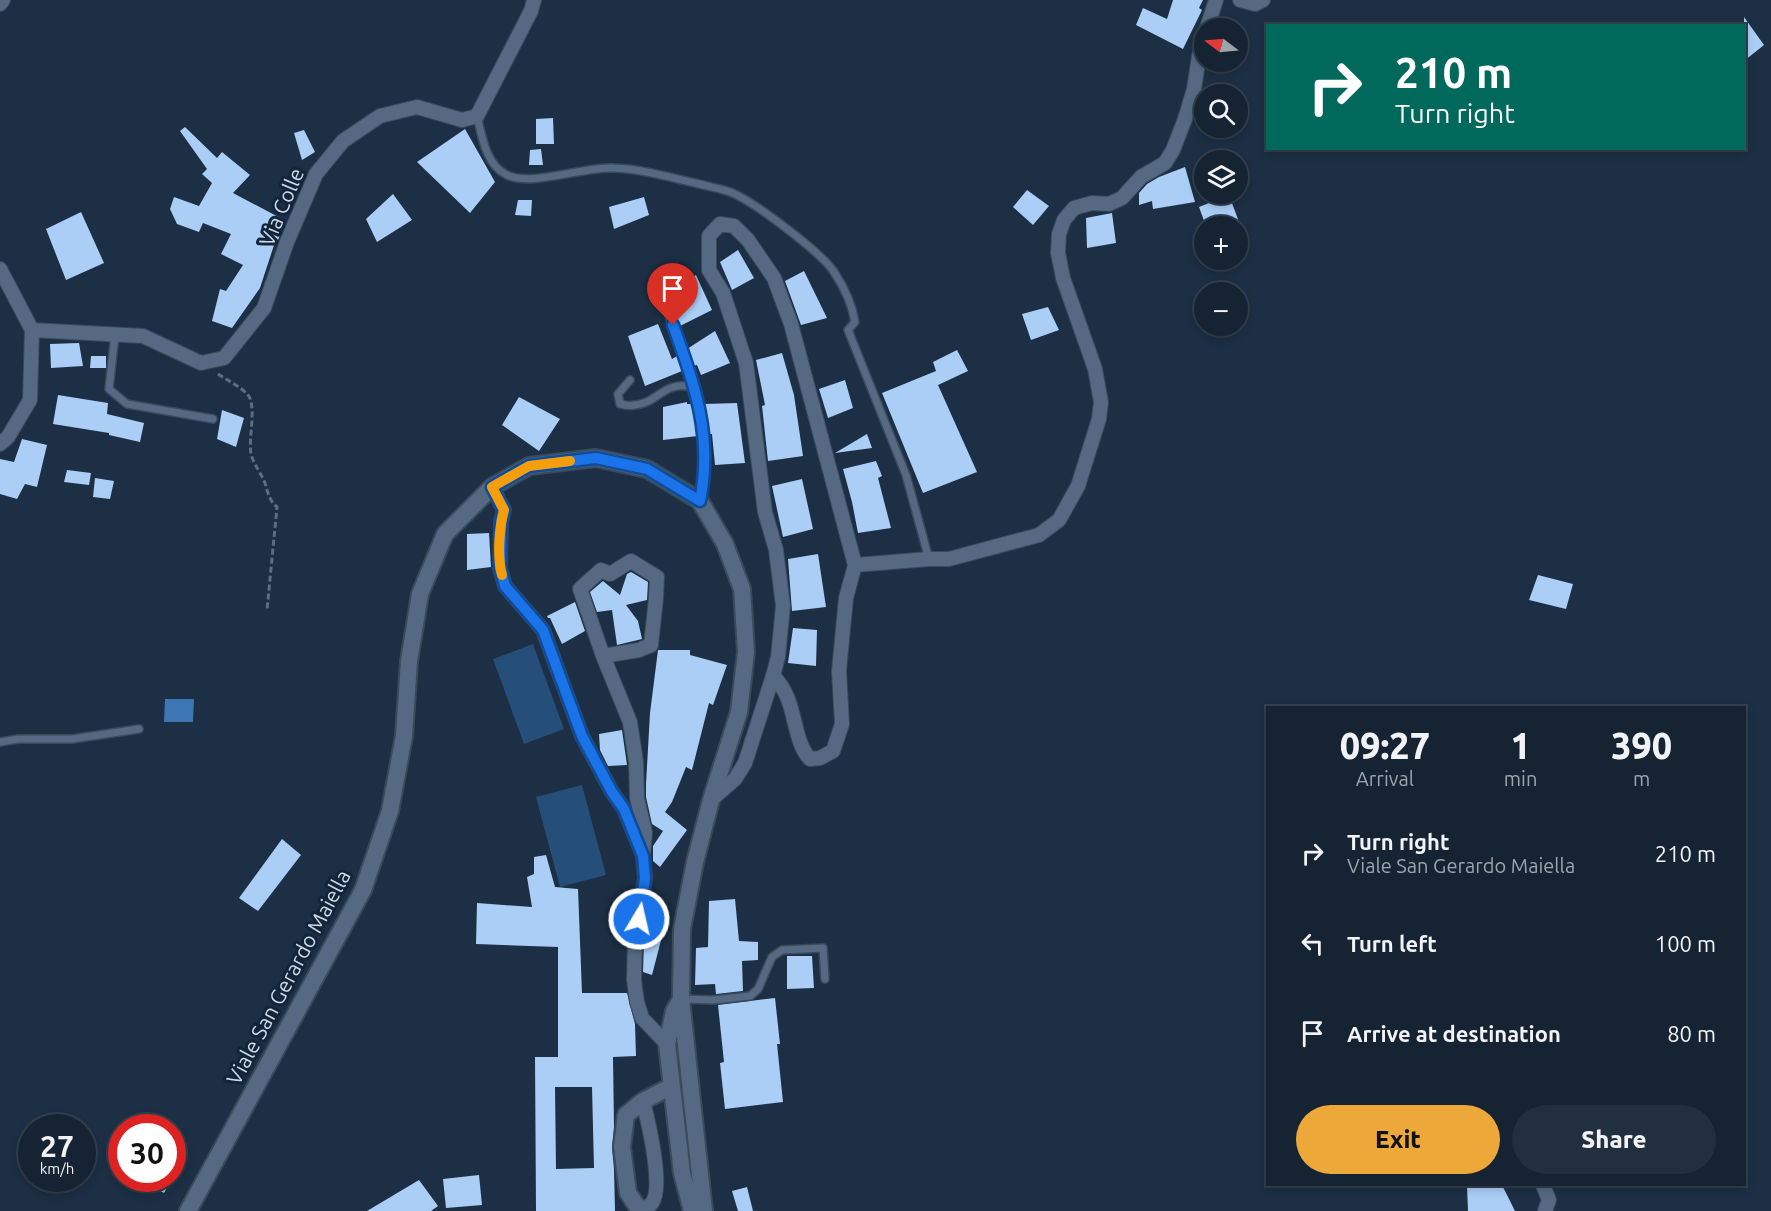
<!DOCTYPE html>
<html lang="en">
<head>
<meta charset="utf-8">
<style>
  body { margin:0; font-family:Ubuntu,sans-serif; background:#222f3f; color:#f1f3f6; height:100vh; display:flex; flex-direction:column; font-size:22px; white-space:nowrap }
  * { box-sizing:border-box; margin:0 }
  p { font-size:20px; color:#9da4ac }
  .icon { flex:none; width:33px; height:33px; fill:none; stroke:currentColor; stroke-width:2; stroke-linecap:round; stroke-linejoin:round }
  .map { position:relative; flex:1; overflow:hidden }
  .sheet { position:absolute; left:1266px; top:706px; width:480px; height:480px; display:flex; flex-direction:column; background:#152333; border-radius:0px; box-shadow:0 3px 9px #0003,0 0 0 2px #34404e }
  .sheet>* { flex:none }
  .guide { position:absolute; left:1266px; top:24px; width:480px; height:126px; border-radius:0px; box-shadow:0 3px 9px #0003,0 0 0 2px #34404e; background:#00695c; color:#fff; overflow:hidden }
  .needle { width:39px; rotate:286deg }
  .tools { position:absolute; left:1194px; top:18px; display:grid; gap:12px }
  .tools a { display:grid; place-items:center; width:54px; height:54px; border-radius:50%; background:#152333; box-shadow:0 3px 9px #0003,0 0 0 2px #34404e; font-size:30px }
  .speed { position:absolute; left:18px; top:1114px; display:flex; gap:12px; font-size:30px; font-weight:700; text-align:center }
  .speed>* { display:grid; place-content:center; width:78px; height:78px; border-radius:50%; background:#152333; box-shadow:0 3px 9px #0003,0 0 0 2px #34404e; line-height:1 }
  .speed small { font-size:15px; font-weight:400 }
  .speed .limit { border:9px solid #d22; background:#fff; color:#111 }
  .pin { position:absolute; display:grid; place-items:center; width:51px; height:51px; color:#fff; margin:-62px -26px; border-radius:50% 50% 50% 0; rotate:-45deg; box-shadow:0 0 6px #0007 }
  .pin .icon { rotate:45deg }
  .me { position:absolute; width:66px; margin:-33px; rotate:9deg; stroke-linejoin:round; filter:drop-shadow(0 0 4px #0008) }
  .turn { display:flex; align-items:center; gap:21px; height:126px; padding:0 30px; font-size:27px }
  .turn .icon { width:78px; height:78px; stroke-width:2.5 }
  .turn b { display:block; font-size:42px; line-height:51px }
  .eta { display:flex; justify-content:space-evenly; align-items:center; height:102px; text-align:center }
  .eta b { font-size:36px; font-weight:800; line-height:42px }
  .action { display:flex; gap:12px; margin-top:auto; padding:12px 30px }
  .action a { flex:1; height:69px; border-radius:36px; background:#eca93a; color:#111; font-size:24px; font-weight:800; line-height:69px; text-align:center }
  .action a+a { background:#222f3f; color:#f1f3f6 }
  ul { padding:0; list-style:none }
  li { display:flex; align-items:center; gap:18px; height:90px; padding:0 30px }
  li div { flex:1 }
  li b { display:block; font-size:22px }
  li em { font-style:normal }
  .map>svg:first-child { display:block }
  .green { fill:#254e79 }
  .water { fill:#3c76b3 }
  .building { fill:#aacef6; fill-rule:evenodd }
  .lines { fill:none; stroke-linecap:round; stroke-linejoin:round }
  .service-casing { stroke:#394a5b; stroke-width:10 }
  .minor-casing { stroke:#394a5b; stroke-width:16 }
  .secondary-casing { stroke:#394a5b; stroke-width:20 }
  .path { stroke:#5e6e81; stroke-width:3; stroke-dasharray:6 3; stroke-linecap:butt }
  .service { stroke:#556a82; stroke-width:7 }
  .minor { stroke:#556a82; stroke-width:14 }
  .secondary { stroke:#556a82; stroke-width:16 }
  .route-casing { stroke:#114b97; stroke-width:15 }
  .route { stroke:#1a73e8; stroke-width:10 }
  .slow { stroke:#f59e0b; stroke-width:10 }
  .labels { text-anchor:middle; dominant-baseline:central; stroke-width:6; stroke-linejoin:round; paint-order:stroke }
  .street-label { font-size:21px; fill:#cedae8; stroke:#13253a }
</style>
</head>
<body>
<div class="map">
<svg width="1771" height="1211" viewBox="0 0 1771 1211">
  <rect width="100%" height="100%" fill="#1c2f44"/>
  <g class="green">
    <polygon points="533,644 564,729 524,744 493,659"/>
    <polygon points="582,785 606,875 560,887 536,797"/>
  </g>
  <polygon class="water" points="165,699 194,699 193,722 164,722"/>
  <g class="building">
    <polygon points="1173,0 1203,0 1199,8 1202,10 1183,49 1136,25 1143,8 1167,19"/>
    <polygon points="1744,17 1764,45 1744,61"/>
    <polygon points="553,118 554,144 536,144 536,119"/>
    <polygon points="185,127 217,158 222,152 250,175 233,193 286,221 278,240 276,239 260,288 232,328 212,321 220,289 226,291 243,265 221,254 231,234 203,223 199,232 177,224 170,209 174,197 199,206 212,183 202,174 207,169 180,131"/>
    <polygon points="465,129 495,182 470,213 417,162"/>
    <polygon points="304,130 315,152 302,160 294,133"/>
    <polygon points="541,149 543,165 529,165 530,150"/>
    <polygon points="1185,167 1195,202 1153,209 1152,201 1139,205 1139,193 1147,184 1159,177"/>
    <polygon points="1027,190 1049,206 1033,225 1013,207"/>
    <polygon points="393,194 412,220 377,242 366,219"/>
    <polygon points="1229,195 1239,222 1226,226 1206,226 1199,207"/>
    <polygon points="644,197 649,215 614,229 609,207"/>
    <polygon points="518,200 532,200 531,216 515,215"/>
    <polygon points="81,212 104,263 66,280 46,229"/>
    <polygon points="1112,213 1116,243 1087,248 1086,218"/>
    <polygon points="738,250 754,278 732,290 720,262"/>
    <polygon points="804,271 827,318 801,325 785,281"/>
    <polygon points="696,275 712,310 680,326 668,292"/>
    <polygon points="1048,307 1059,330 1031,340 1022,314"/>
    <polygon points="658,324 672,359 677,356 682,371 645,386 628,336"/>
    <polygon points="715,331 730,363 701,375 697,365 693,366 687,349"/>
    <polygon points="79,343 83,366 51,368 50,344"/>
    <polygon points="957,350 968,371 938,385 977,472 923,493 882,393 936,371 933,362"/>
    <polygon points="782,353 794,395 803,456 768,461 762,406 765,405 756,360"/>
    <polygon points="91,356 106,356 106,368 90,368"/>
    <polygon points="845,380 853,408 828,418 819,389"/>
    <polygon points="58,395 108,403 107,414 144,423 140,442 109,435 109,433 53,424"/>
    <polygon points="519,397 560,419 539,451 502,425"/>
    <polygon points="687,402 687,404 692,404 698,436 663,440 663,407"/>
    <polygon points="737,403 745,463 715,465 712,434 709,434 704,404"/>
    <polygon points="222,410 244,418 236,447 217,439"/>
    <polygon points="867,434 872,448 835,453"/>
    <polygon points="22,439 47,445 37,487 25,484 17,499 0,494 0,459 14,462"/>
    <polygon points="876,461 882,476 878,478 891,528 858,533 852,502 843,469"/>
    <polygon points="67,470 91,473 89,485 64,482"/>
    <polygon points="95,478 114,481 110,499 93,497"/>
    <polygon points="802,479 813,529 783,537 772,486"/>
    <polygon points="489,533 491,567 467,570 467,534"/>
    <polygon points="818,554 826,607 792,611 788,559"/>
    <polygon points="631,572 648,582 647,600 626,605 638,621 642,639 617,645 612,610 597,612 590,592 603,581 620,595 627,574"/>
    <polygon points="1538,575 1573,584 1566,609 1529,600"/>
    <polygon points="575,602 585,631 562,644 550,618 548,618 547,616"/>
    <polygon points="793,628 817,630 816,666 788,663"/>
    <polygon points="658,650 690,650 690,655 727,665 713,705 709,703 692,770 686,767 672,802 665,812 687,830 660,867 653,861 653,846 663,831 652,824 646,797 646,784 650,713"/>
    <polygon points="622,730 627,765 608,766 600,750 599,734"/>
    <polygon points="282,839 301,855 258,911 239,898"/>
    <path d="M 546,855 L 555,887 L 578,889 L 582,993 L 627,993 L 635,1024 L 636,1056 L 613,1057 L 614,1127 L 612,1148 L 614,1169 L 615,1211 L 536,1211 L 535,1057 L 558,1057 L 558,947 L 476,944 L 477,903 L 532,907 L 527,877 L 534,874 L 534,857 ZM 555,1087 L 592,1087 L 594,1168 L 556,1169 Z"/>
    <polygon points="735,899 739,941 758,942 758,960 742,961 743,991 716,994 715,984 695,985 696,948 708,947 709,901"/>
    <polygon points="649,910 666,921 652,975 643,972 644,940"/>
    <polygon points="787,956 812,956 814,988 787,989"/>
    <polygon points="775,998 780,1044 777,1044 783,1102 725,1109 720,1063 724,1062 718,1005"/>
    <polygon points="479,1175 482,1205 446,1208 443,1179"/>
    <polygon points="140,1179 172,1179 164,1193"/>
    <polygon points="419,1180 438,1206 431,1211 367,1211"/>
    <polygon points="1467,1185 1502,1185 1515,1211 1468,1211"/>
    <polygon points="747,1187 753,1211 738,1211 732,1191"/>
  </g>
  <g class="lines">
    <g class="service-casing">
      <g id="service">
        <path d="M 477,116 C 482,137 486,165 507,175 C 532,187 584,166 614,168 C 641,169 669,177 695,183 C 706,186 719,188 730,192 C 752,200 822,253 834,272 C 844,287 852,304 855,322 L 848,330 L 906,475 L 929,559"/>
        <polyline points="666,307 694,387"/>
        <polyline points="115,335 109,389 127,404 213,419"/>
        <path d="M 630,380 L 618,394 L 620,404 C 624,405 630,406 635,405 C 659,403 663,380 694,387 C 704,430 709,458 700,501"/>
        <polyline points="0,742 18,739 72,739 139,729"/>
        <polyline points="681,999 713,1000 750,996 758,989 772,957 782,950 823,948 825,979"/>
      </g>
    </g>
    <g class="minor-casing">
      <g id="minor">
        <polyline points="1240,0 1255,4 1263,0"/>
        <polyline points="0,4 3,0"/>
        <polyline points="1207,28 1216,0"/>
        <polyline points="0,269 32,330 30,400 8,437 0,444"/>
        <polyline points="32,330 143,336 201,363 224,358 264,308 287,242 316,174 343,141 380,116 417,107 462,120 477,116 531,11 534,0"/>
        <polyline points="492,487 504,510 501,522 500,568 505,586 543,630 582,736 612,792 624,809 642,853"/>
        <polyline points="603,656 639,650 651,645 656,598 657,577 631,561 610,574 601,570 580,589 603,656 630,722 636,762 637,798 645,832 643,856 645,878 635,939 634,980 637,1002 642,1018 667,1044"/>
        <polyline points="773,676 778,657 783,606 776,550 765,512 746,363 723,293 709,270 709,236 720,224 734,226 748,240 774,278 791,324 855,565"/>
        <path d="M 711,800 L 735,779 L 745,763 L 773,676 C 798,699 791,739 810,759 L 820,758 L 833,751 L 842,724 L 839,671 L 846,598 L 855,565 L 929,559 L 949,559 L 1039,535 L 1059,520 L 1078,486 L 1099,419 L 1101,402 L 1095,369 L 1063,278 L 1058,253 L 1059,234 L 1064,220 L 1074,208 L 1092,203 L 1109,204 L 1122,198 L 1141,177 L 1165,163 L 1173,150 L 1185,119 L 1194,89 L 1199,56 L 1204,36"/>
        <polyline points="1543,1185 1549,1200 1545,1211"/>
        <path d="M 641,1211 C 644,1209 650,1206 652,1203 C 664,1187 648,1121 643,1101"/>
      </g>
    </g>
    <g class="secondary-casing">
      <g id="secondary">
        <polyline points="680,1001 674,1011 667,1044 682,1173 692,1211"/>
        <polyline points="188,1211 363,890 390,811 404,736 409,661 420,594 445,534 492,487 529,466 596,458 647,469 700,501 725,544 742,589 746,652 739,712 711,800 695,862 682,929 681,999 704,1211"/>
        <polyline points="644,1211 636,1205 628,1193 622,1147 626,1115 643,1101 670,1087"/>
      </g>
    </g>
    <path class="path" d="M 218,374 C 227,380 241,387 248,395 C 257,406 248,439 251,454 C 254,465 261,473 265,483 C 268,493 269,500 277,507 L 267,610"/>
    <use href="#service" class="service"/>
    <use href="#minor" class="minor"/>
    <use href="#secondary" class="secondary"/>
  </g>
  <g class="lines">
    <g class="route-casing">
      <path id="route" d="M 639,919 L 645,878 L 643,856 L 624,809 L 612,792 L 582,736 L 543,630 L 505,586 L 500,568 L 501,522 L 504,510 L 492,487 L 529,466 L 596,458 L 647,469 L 700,501 C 713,436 695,386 673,325"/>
    </g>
    <use href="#route" class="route"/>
    <path class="slow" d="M 502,575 C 497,556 499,529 504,510 L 492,487 L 529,466 L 570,461"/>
  </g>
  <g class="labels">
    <g class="street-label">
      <text transform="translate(281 207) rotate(-67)">Via Colle</text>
      <text transform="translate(288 977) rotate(-62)">Viale San Gerardo Maiella</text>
    </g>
  </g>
</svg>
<div class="tools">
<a><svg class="needle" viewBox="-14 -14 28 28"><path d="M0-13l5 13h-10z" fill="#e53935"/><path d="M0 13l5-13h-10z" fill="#9da4ac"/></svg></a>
<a><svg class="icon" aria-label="search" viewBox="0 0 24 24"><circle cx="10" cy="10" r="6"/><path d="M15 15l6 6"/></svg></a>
<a><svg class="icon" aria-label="layers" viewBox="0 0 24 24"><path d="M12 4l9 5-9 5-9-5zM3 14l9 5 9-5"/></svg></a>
<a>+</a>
<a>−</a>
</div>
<div class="speed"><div>27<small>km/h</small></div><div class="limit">30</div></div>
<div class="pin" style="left:673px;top:325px;background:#d93025"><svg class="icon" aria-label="arrive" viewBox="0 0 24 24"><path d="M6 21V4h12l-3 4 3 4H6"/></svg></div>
<svg class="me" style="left:639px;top:919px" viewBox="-20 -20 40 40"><circle r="17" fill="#1a73e8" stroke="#fff" stroke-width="3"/><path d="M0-11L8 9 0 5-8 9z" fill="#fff"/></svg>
<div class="guide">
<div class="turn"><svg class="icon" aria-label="right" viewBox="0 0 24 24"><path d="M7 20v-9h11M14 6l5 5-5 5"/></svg><div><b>210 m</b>Turn right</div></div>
</div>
<section class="sheet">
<div class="eta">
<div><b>09:27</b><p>Arrival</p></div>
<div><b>1</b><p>min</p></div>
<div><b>390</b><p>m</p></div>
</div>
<ul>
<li><svg class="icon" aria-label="right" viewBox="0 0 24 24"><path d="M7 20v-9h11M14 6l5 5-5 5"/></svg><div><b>Turn right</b><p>Viale San Gerardo Maiella</p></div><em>210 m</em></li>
<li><svg class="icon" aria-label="left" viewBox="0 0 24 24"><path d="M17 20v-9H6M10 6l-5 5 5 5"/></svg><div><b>Turn left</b></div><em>100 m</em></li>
<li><svg class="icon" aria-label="arrive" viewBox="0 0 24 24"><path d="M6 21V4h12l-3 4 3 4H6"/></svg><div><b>Arrive at destination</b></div><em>80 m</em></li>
</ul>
<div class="action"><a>Exit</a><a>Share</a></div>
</section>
</div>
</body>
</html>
